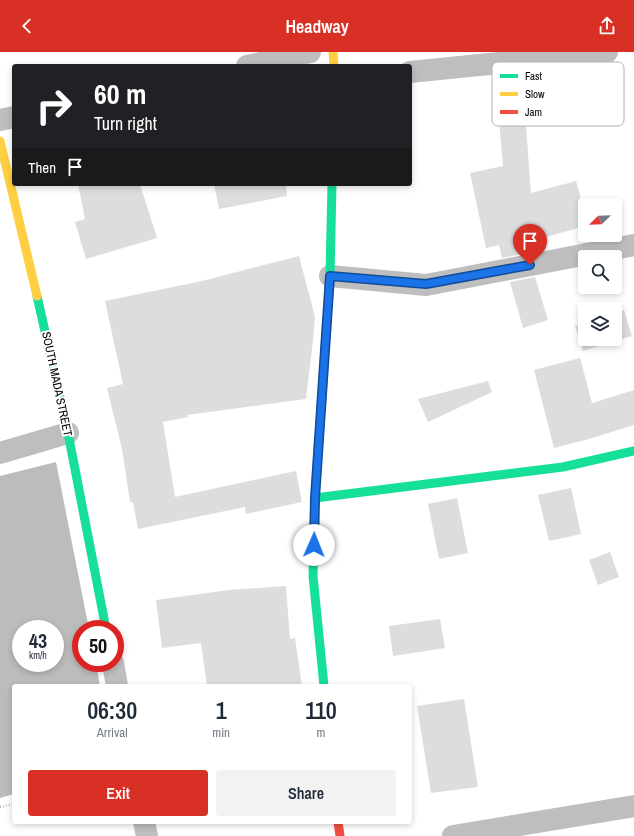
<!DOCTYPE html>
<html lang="en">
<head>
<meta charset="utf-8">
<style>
  body { margin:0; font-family:"Archivo Narrow",sans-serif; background:#f2f2f3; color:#1f2937; height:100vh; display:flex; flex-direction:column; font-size:15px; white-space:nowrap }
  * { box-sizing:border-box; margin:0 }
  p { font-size:13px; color:#747a83 }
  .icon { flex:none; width:22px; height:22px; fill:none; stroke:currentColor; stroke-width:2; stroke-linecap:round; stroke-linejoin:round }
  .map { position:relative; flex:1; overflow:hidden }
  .panel { position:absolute; left:12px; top:632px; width:400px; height:140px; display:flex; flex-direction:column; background:#fff; border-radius:4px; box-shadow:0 2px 6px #0003 }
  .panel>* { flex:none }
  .hud { position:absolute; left:12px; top:12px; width:400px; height:122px; border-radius:4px; box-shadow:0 2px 6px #0003; background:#202124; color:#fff; overflow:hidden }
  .needle { width:26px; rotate:247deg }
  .controls { position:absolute; left:578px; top:146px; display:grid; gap:8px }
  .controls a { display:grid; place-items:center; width:44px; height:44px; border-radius:4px; background:#fff; box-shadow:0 2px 6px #0003; font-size:20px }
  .speed { position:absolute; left:12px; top:568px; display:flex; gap:8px; font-size:20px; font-weight:700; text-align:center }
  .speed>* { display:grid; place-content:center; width:52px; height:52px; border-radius:50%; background:#fff; box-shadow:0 2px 6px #0003; line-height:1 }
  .speed small { font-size:10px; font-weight:400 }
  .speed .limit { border:6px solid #d22; background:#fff; color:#111 }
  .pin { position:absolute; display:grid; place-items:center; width:34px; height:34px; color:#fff; margin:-41px -17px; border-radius:50% 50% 50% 0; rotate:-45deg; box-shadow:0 0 4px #0007 }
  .pin .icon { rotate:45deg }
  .me { position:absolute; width:44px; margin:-22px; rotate:1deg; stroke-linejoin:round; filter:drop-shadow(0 0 3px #0008) }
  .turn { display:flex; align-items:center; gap:14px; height:84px; padding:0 16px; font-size:18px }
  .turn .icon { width:52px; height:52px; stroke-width:2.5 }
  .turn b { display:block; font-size:28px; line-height:34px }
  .then { display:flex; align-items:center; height:38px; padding:0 16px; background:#0003; gap:8px; font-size:15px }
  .eta { display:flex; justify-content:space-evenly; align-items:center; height:68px; text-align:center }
  .eta b { font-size:24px; font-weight:600; line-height:28px }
  .cta { display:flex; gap:8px; margin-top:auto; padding:8px 16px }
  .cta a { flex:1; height:46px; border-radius:4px; background:#d93025; color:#fff; font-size:16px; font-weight:600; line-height:46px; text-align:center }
  .cta a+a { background:#f2f2f3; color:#1f2937 }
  header { display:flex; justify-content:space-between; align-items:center; height:52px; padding:0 16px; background:#d93025; color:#fff; font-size:18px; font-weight:600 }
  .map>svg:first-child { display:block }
  .water { fill:#bcbcbc; fill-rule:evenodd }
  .building { fill:#ddd }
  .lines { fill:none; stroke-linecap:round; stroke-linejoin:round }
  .path { stroke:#b8b8b8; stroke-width:2.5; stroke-dasharray:1 2; stroke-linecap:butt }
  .street { stroke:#bebebe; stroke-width:22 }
  .fast { stroke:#16e098; stroke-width:9 }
  .slow { stroke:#ffcf43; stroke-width:9 }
  .jam { stroke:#f24e42; stroke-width:9 }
  .route-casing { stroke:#114b97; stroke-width:10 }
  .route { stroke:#1a73e8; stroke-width:7 }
  .labels { text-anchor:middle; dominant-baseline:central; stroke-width:4; stroke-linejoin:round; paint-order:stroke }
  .street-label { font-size:12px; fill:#000; stroke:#fff }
  .key { fill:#fff; stroke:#b2b2b2; stroke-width:1 }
  .key-label { font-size:11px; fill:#000 }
</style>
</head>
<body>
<header><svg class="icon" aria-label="back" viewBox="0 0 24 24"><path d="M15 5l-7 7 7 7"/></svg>Headway<svg class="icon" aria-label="share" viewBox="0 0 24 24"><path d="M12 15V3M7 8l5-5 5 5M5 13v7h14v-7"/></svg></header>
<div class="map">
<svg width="634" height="784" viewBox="0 0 634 784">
  <rect width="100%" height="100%" fill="#fff"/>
  <path class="water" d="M 56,410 L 89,577 L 81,577 L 81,611 L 96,611 L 100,634 L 14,634 L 14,742 L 0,746 L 0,424 ZM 21,577 L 55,577 L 55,611 L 21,611 Z"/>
  <g class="building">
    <polygon points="522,21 531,141 576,129 585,161 585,174 525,191 528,201 502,206 499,193 486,196 470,121 503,114 495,24"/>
    <polygon points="78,132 140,132 157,186 86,207 75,170 85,167"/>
    <polygon points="214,132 286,132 287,144 219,157"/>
    <polygon points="299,204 315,265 313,289 306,347 187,363 188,365 163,370 175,445 296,419 302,450 246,462 245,455 138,477 133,450 130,450 122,397 107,336 123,332 105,249 202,229"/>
    <polygon points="535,225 548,268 523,276 510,230"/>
    <polygon points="624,258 632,284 583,299 575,274 585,270 585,287 615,287 615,261"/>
    <polygon points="580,306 592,351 634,338 634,373 589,387 554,396 534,318"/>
    <polygon points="488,329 492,340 428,370 418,347"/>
    <polygon points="571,436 581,482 549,489 538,443"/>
    <polygon points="457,446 468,501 439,507 428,452"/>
    <polygon points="610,500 619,525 598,533 589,508"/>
    <polygon points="286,534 290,587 295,586 302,634 207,634 201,591 162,596 156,548 229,538"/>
    <polygon points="440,567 445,596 393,604 389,574"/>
    <polygon points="464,647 478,735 431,741 417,654"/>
  </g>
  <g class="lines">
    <polyline class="path" points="0,755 14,752"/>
    <g class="street">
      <polyline points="247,14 310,0"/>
      <polyline points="410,20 607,0"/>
      <polyline points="0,68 14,65"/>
      <polyline points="330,224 426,233 634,193"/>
      <polyline points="0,401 68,381"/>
      <polyline points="113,611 117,634"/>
      <polyline points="144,770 147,784"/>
      <polyline points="453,784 634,754"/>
    </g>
    <g class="fast">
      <polyline points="37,244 68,381 106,577"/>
      <polyline points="315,446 563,415 634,399"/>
      <polyline points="324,634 313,524 315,446 330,224 332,132"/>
    </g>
    <g class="slow">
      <polyline points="333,0 334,14"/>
      <polyline points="0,89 37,244"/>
    </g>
    <polyline class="jam" points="338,770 340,784"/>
  </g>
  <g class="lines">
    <g class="route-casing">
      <polyline id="route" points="314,493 315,446 330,224 426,232 530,213"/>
    </g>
    <use href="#route" class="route"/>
  </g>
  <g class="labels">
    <g class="street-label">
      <text transform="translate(57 332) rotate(78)">SOUTH MADA STREET</text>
    </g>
  </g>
  <rect x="492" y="10" width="132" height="64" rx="6" class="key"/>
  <rect x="500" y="22" width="18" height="4" fill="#16e098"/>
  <rect x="500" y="40" width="18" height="4" fill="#ffcf43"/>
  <rect x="500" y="58" width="18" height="4" fill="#f24e42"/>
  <g class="key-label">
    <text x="525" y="28">Fast</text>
    <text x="525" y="46">Slow</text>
    <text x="525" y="64">Jam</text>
  </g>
</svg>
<div class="controls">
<a><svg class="needle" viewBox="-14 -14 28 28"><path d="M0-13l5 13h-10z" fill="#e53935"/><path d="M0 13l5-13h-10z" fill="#747a83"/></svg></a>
<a><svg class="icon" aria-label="search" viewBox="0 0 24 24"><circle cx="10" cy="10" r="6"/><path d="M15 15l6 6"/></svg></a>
<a><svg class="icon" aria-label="layers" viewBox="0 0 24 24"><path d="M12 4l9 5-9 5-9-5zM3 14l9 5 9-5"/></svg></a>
</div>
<div class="speed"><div>43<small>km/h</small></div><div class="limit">50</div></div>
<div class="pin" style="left:530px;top:213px;background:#d93025"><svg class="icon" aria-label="arrive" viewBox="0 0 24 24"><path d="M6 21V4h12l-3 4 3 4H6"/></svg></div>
<svg class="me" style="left:314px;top:493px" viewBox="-20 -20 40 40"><circle r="19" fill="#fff"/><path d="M0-13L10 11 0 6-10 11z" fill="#1a73e8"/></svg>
<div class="hud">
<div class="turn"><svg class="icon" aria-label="right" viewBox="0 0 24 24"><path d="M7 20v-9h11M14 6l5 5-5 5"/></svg><div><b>60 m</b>Turn right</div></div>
<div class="then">Then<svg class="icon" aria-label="arrive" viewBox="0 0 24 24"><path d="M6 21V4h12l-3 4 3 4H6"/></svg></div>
</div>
<section class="panel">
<div class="eta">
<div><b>06:30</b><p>Arrival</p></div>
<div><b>1</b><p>min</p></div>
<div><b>110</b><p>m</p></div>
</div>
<div class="cta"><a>Exit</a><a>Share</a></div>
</section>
</div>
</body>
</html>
